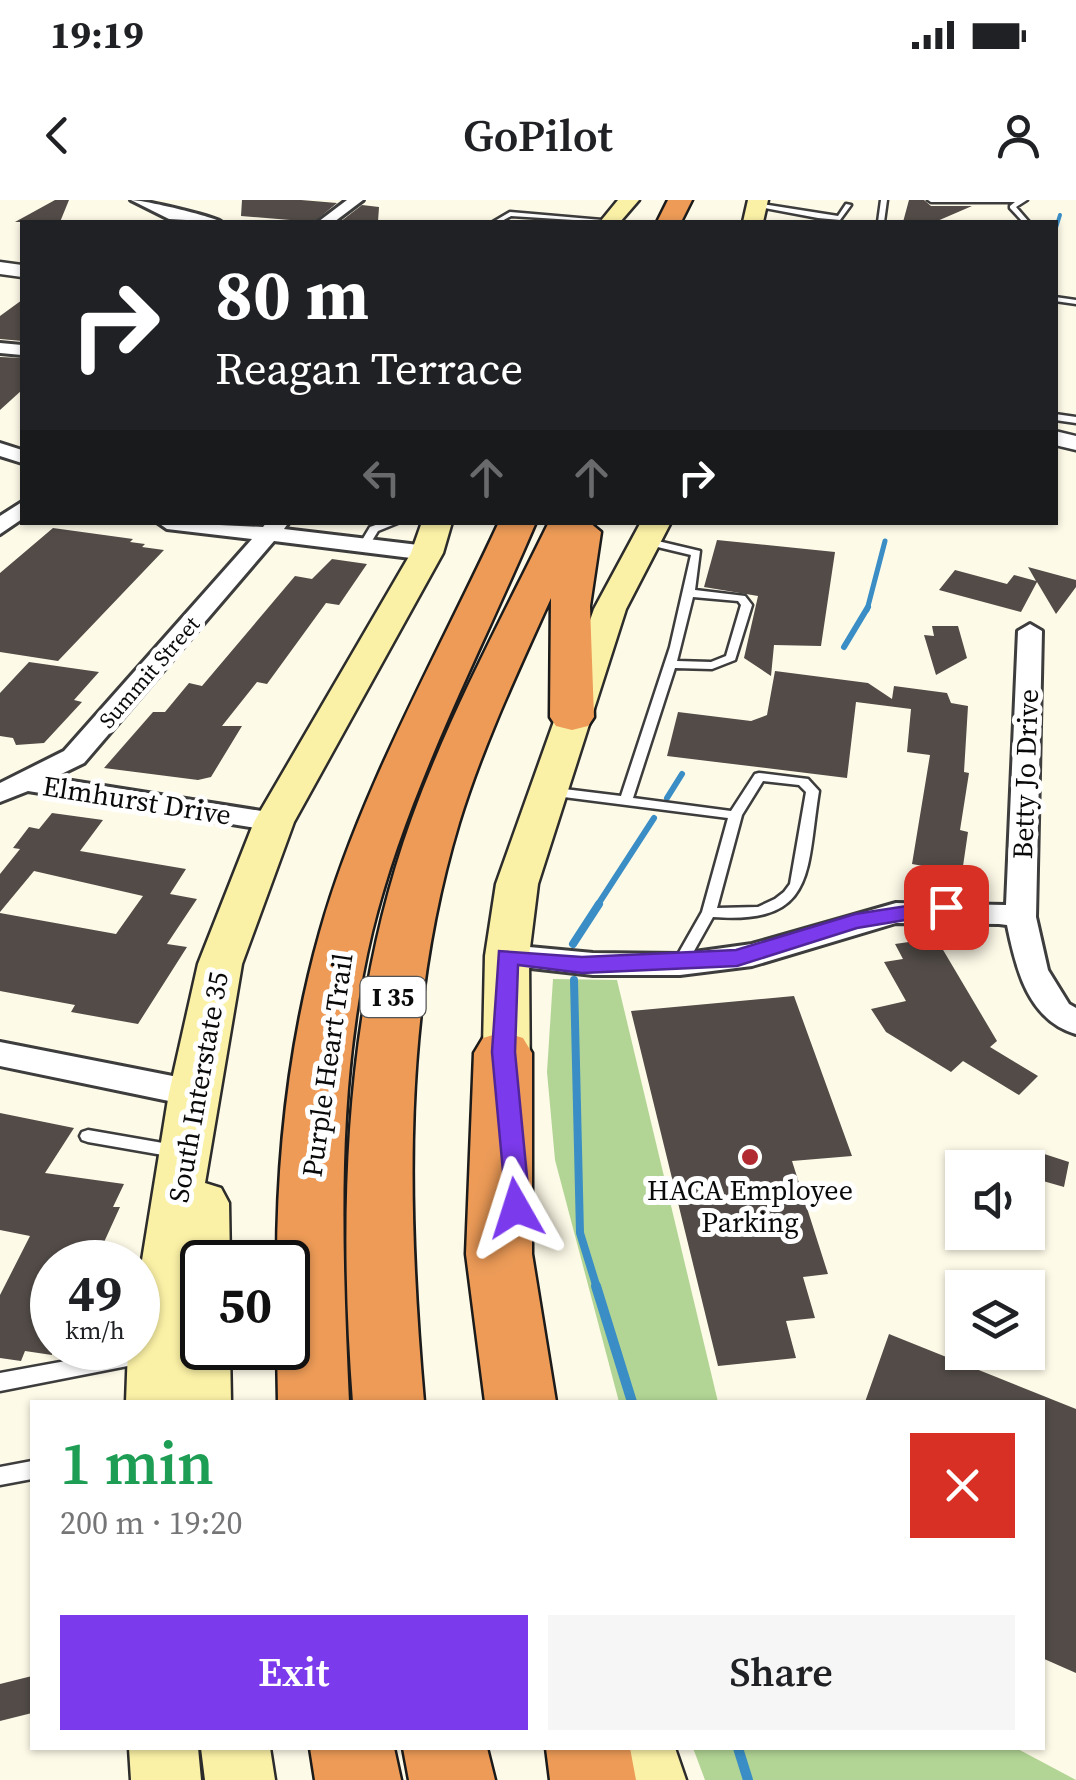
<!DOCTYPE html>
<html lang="en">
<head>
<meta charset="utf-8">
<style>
  body { margin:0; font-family:"Source Serif 4",serif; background:#f6f6f6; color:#202124; height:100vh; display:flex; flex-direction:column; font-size:38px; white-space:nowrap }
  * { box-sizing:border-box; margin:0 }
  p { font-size:32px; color:#757577 }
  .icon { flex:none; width:55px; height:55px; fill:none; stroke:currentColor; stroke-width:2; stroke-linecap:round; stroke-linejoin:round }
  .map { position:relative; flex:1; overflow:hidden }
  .drawer { position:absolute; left:30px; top:1200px; width:1015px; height:350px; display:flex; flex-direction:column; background:#fff; border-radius:0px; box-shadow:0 2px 8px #0004 }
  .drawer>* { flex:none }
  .banner { position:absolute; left:20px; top:20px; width:1038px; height:305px; border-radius:0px; box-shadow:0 2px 8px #0004; background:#202124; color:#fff; overflow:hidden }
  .controls { position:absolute; left:945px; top:950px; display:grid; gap:20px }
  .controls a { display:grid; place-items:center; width:100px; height:100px; border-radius:0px; background:#fff; box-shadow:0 2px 8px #0004; font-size:50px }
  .speed { position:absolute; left:30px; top:1040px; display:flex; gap:20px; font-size:50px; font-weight:700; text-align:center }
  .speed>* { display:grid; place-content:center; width:130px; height:130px; border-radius:50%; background:#fff; box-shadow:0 2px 8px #0004; line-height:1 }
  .speed small { font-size:25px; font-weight:400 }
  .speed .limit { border:5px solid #111; border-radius:15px; background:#fff; color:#111 }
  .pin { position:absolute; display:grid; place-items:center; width:85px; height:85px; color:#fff; margin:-42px; border-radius:20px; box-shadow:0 5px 15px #0006 }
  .me { position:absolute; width:110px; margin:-55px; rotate:354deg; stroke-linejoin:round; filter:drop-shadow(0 0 8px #0008) }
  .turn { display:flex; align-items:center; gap:35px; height:210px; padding:0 30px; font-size:45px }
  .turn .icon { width:130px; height:130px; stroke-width:2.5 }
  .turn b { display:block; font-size:70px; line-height:85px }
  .lanes { display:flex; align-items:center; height:95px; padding:0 30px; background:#0003; justify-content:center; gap:50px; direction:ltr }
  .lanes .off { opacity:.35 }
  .round { display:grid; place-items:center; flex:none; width:105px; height:105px; border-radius:0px; background:#f6f6f6 }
  .overview { display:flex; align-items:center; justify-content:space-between; height:170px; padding:0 30px }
  h1 { font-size:60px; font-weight:600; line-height:75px; color:#1e9e55 }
  .cta { display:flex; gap:20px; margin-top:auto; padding:20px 30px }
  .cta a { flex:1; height:115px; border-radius:0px; background:#7c3aed; color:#fff; font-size:40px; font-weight:600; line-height:115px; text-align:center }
  .cta a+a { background:#f6f6f6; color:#202124 }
  .status { display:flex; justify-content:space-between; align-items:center; height:70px; padding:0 50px; background:#fff; direction:ltr }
  .status svg { height:28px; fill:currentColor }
  header { display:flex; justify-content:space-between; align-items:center; height:130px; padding:0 30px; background:#fff; font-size:45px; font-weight:600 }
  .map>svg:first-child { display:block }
  .forest { fill:#b2d595 }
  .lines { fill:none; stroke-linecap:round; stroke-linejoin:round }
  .stream-far4 { stroke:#3a8ec5; stroke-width:4 }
  .stream-far3 { stroke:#3a8ec5; stroke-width:5 }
  .stream-far2 { stroke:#3a8ec5; stroke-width:6 }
  .stream-far1 { stroke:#3a8ec5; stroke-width:8 }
  .stream { stroke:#3a8ec5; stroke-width:10 }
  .building { fill:#524b47 }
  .service-casing { stroke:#3d3d3d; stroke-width:5 }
  .minor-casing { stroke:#3d3d3d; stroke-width:6 }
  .tertiary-casing { stroke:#3d3d3d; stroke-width:5 }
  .secondary-casing { stroke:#2c2c2c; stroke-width:5 }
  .motorway-casing { stroke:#1b1b1b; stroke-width:5 }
  .service { fill:#fff; fill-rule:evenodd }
  .minor { fill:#fff; fill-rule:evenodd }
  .tertiary { fill:#fff; fill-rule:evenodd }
  .secondary { fill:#fbf1a6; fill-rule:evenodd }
  .motorway { fill:#ed9b57; fill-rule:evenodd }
  .route { fill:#7c3aed; stroke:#51269a; stroke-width:2.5 }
  .poi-dot { fill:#b22a31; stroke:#fff; stroke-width:4 }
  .labels { text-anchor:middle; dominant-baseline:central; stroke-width:10; stroke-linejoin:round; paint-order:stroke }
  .far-street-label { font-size:22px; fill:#0a0a0a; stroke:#fff }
  .shield { fill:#fff; stroke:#545454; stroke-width:2.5 }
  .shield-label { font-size:25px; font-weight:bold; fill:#0a0a0a }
  .street-label { font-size:28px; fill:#0a0a0a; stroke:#fff }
  .poi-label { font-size:28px; fill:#0a0a0a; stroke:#fff }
</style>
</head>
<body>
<div class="status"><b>19:19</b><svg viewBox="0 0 49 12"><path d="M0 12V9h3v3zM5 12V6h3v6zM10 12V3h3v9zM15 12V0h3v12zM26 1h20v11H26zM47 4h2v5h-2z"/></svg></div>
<header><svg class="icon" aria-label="back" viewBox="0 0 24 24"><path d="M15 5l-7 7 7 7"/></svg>GoPilot<svg class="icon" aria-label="person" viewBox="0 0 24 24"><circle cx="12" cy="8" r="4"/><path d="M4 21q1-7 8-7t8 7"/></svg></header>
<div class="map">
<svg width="1076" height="1580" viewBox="0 0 1076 1580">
  <rect width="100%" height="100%" fill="#fefae8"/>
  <g class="forest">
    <polygon points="553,779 617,780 718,1202 619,1202 555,960 547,872"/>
    <polygon points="693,1548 1016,1548 1076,1580 705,1580"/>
  </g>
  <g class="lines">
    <polyline class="stream-far4" points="1055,31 1060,15"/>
    <polyline class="stream-far3" points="867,410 885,341"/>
    <g class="stream-far2">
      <polyline points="844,447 868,407"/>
      <polyline points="667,598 682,574"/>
      <polyline points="597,706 654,618"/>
    </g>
    <g class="stream-far1">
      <polyline points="573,744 599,704"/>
      <polyline points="574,780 580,1033 597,1088"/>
    </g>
    <g class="stream">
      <polyline points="596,1086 632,1202"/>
      <polyline points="738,1548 748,1580"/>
    </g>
  </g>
  <g class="building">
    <polygon points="55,0 69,0 60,22 15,22"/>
    <polygon points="242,0 301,0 337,3 314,22 241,16"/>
    <polygon points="909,0 924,0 931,6 972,6 935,22 903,22"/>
    <polygon points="362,5 379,7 378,22 340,22"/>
    <polygon points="22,100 22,141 0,139 0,116"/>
    <polygon points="0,157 22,158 22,190 0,210"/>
    <polygon points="53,328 133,339 130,342 145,344 142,347 164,350 58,461 0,452 0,373"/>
    <polygon points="717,340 835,352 821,446 774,445 771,476 744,458 758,396 704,387"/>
    <polygon points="332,359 367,364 339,405 326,403 267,484 257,482 222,526 242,526 211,577 198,580 104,568 153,512 165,512 189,483 202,486 295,376 312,379"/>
    <polygon points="1028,367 1076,380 1076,387 1056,414 1037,382 1021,412 939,390 955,370 1007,384 1014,375 1036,381"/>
    <polygon points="932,426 958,426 967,458 936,475 924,435 934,436"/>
    <polygon points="29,462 99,472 74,500 82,502 44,543 16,545 13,538 0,536 0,493"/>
    <polygon points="775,471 868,483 892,499 894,486 947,493 951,503 968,506 964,572 969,573 960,630 968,632 962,673 912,664 930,555 907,552 911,509 856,502 847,578 667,556 678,512 751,521 767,515"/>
    <polygon points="52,613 103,620 80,651 186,669 170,694 197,699 167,744 187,747 138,824 71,812 75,805 0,791 0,713 116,734 143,696 34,671 0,712 0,674 20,649 13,648 29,627 39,629"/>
    <polygon points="936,738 997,841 990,847 1038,876 1019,895 963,861 951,872 886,832 871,809 906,801 884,762 903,759 895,744"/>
    <polygon points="794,796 852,956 792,961 828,1074 803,1077 815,1118 786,1121 796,1158 718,1166 631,811"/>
    <polygon points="0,913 74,928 45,973 124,984 113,1007 120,1007 95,1062 52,1062 52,1155 25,1151 21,1161 0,1158 0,1095 30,1036 0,1030"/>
    <polygon points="1035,951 1069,962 1064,987 1029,977"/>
    <polygon points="889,1134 1076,1209 1076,1473 1042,1458 1042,1202 865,1202"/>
    <polygon points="32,1476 32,1513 0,1521 0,1484"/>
  </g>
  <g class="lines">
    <g class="service-casing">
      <g id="service">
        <polygon points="881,0 887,0 884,22 878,22"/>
        <polygon points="928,0 1027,0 1016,7 1029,22 1023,22 1010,8 1010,6 1015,2 931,2"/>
        <polygon points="756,3 838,16 846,4 851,5 840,20 818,18 754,6"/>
        <polygon points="510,12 602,20 605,22 511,16 500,22 493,22"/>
        <polygon points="1055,97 1076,100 1076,104 1055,101"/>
        <polygon points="1055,214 1076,217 1076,223 1055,220"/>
        <polygon points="384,322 400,322 378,331 367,349 359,349 358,347 370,327"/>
        <path d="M 645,338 L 700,351 L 695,390 L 745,396 L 752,405 L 735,460 L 712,469 L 675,468 L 633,598 L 731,611 L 755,574 L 759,573 L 808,579 L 819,591 C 806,671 817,725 713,717 L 685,767 L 680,768 L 673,763 L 702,712 L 728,618 L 548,595 L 542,591 L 548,587 L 621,596 L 670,447 L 691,355 L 641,343 L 640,341 ZM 693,397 L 738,401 L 741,405 L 726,456 L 711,462 L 677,461 ZM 763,581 L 799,585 L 806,592 L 790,684 L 784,692 L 775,699 L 758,707 L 717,708 L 742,615 Z"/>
        <polygon points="88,930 180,946 186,947 188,952 186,957 180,958 88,942 82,940 80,936 82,932"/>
        <polygon points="148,1146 155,1148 157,1154 155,1160 148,1162 0,1191 0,1173"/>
        <polygon points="32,1261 32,1279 0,1285 0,1267"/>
      </g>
    </g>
    <g class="minor-casing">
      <g id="minor">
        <path d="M 131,0 C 144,0 211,16 221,22 L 169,19 Z"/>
        <polygon points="347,0 363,0 334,22 318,22"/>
        <polygon points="0,143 22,145 22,155 0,153"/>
        <polygon points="0,243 22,250 22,263 0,256"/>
        <polygon points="22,302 22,319 0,334 0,316"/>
        <polygon points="157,322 263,327 267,322 289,322 284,329 427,346 438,353 427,360 274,341 84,563 53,578 274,613 288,622 284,628 274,631 28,591 0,602 0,583 64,551 252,339 167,329"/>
        <path d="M 1030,424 L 1042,431 L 1036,717 L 1048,770 L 1069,804 L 1076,808 L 1076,834 C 1028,820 1016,769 1007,725 L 999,724 L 896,723 L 752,766 L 680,775 L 593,775 L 496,764 L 491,756 L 496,748 L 507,745 L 593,753 L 680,754 L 752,744 L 896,703 L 1006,705 L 1018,431 Z"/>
        <polygon points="0,842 193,880 205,884 210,893 205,902 193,906 0,866"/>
      </g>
    </g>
    <g class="tertiary-casing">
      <g id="tertiary">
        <polygon points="0,62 22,65 22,77 0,74"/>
        <polygon points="1055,231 1076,236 1076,250 1055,245"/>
      </g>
    </g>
    <g class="secondary-casing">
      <g id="secondary">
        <polygon points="618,0 639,0 620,22 600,22"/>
        <polygon points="748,0 768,0 763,22 743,22"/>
        <polygon points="422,322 452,322 443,353 294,622 242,764 205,983 221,988 229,1003 230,1062 202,1062 202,1148 230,1148 231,1202 126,1202 128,1148 138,1148 138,1085 169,893 198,764 254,622 411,353"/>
        <polygon points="641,322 671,322 626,409 538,684 529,756 530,893 523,906 506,911 489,906 482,893 485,756 496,684 594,409"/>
        <polygon points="129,1548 198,1548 201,1580 131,1580"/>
        <polygon points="201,1548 270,1548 275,1580 205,1580"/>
        <polygon points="606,1548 675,1548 686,1580 616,1580"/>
      </g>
    </g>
    <g class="motorway-casing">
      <g id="motorway">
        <polygon points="668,0 692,0 681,22 657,22"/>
        <path d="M 499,322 L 536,322 C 480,454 406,593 372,732 C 335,887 342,1045 349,1202 L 278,1202 L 277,1148 L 288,1148 L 288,1062 L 277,1062 C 277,953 290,838 320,732 C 359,592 438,454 499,322 Z"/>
        <path d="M 549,322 L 589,322 L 601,332 L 590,406 L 594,517 L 588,526 L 572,530 L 556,526 L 550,517 L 551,398 C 518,471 483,545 459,623 C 402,812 407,1007 424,1202 L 353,1202 C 338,1009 345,803 412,618 C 449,516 501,420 549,322 Z"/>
        <polygon points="503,832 523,838 532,853 532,1054 556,1202 485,1202 466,1054 474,853 483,838"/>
        <polygon points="310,1548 394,1548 401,1580 315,1580"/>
        <polygon points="403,1548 487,1548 495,1580 409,1580"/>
        <polygon points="546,1548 630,1548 636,1580 550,1580"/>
      </g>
    </g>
    <use href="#service" class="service"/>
    <use href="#minor" class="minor"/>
    <use href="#tertiary" class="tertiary"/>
    <use href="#secondary" class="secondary"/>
    <use href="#motorway" class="motorway"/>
  </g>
  <polygon class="route" points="946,700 954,702 954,712 857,728 737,766 582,773 518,765 515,852 530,1008 526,1015 507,1015 492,852 499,751 582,757 736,750 855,714"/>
  <circle class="poi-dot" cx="750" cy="957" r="10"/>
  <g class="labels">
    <g class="far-street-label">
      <text transform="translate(149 472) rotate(-49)">Summit Street</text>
    </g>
    <rect class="shield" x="360.5" y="777" width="65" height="40" rx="8"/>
    <g class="shield-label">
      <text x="393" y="797">I 35</text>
    </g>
    <g class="street-label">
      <text transform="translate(1025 574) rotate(-88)">Betty Jo Drive</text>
      <text transform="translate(137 600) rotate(9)">Elmhurst Drive</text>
      <text transform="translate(327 865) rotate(-82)">Purple Heart Trail</text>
      <text transform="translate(198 887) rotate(-80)">South Interstate 35</text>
    </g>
    <g class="poi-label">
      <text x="750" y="990">HACA Employee<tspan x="750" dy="32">Parking</tspan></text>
    </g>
  </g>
</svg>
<div class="controls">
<a><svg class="icon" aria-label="sound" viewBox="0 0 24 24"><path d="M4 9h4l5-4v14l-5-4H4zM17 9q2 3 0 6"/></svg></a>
<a><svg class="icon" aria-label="layers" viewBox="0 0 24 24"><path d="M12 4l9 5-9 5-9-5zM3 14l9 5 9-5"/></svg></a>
</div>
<div class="speed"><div>49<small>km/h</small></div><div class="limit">50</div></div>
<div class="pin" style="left:946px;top:707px;background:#d93025"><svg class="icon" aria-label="arrive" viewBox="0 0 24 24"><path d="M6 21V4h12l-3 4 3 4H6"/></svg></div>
<svg class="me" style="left:516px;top:1008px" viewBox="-20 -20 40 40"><path d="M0-17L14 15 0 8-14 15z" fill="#7c3aed" stroke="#fff" stroke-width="4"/></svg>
<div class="banner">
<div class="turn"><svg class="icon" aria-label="right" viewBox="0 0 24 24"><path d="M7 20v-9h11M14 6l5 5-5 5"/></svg><div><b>80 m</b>Reagan Terrace</div></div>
<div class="lanes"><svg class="icon off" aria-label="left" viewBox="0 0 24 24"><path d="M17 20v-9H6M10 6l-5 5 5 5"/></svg><svg class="icon off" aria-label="ahead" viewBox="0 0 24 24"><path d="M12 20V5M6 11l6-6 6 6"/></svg><svg class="icon off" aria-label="ahead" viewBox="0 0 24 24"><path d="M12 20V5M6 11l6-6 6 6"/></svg><svg class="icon" aria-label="right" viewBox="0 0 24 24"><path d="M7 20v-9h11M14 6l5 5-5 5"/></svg></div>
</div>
<section class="drawer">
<div class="overview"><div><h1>1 min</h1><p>200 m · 19:20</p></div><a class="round" style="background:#d93025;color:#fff"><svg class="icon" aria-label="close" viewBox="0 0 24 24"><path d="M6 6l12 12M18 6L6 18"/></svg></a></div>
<div class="cta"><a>Exit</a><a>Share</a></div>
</section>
</div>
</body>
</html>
